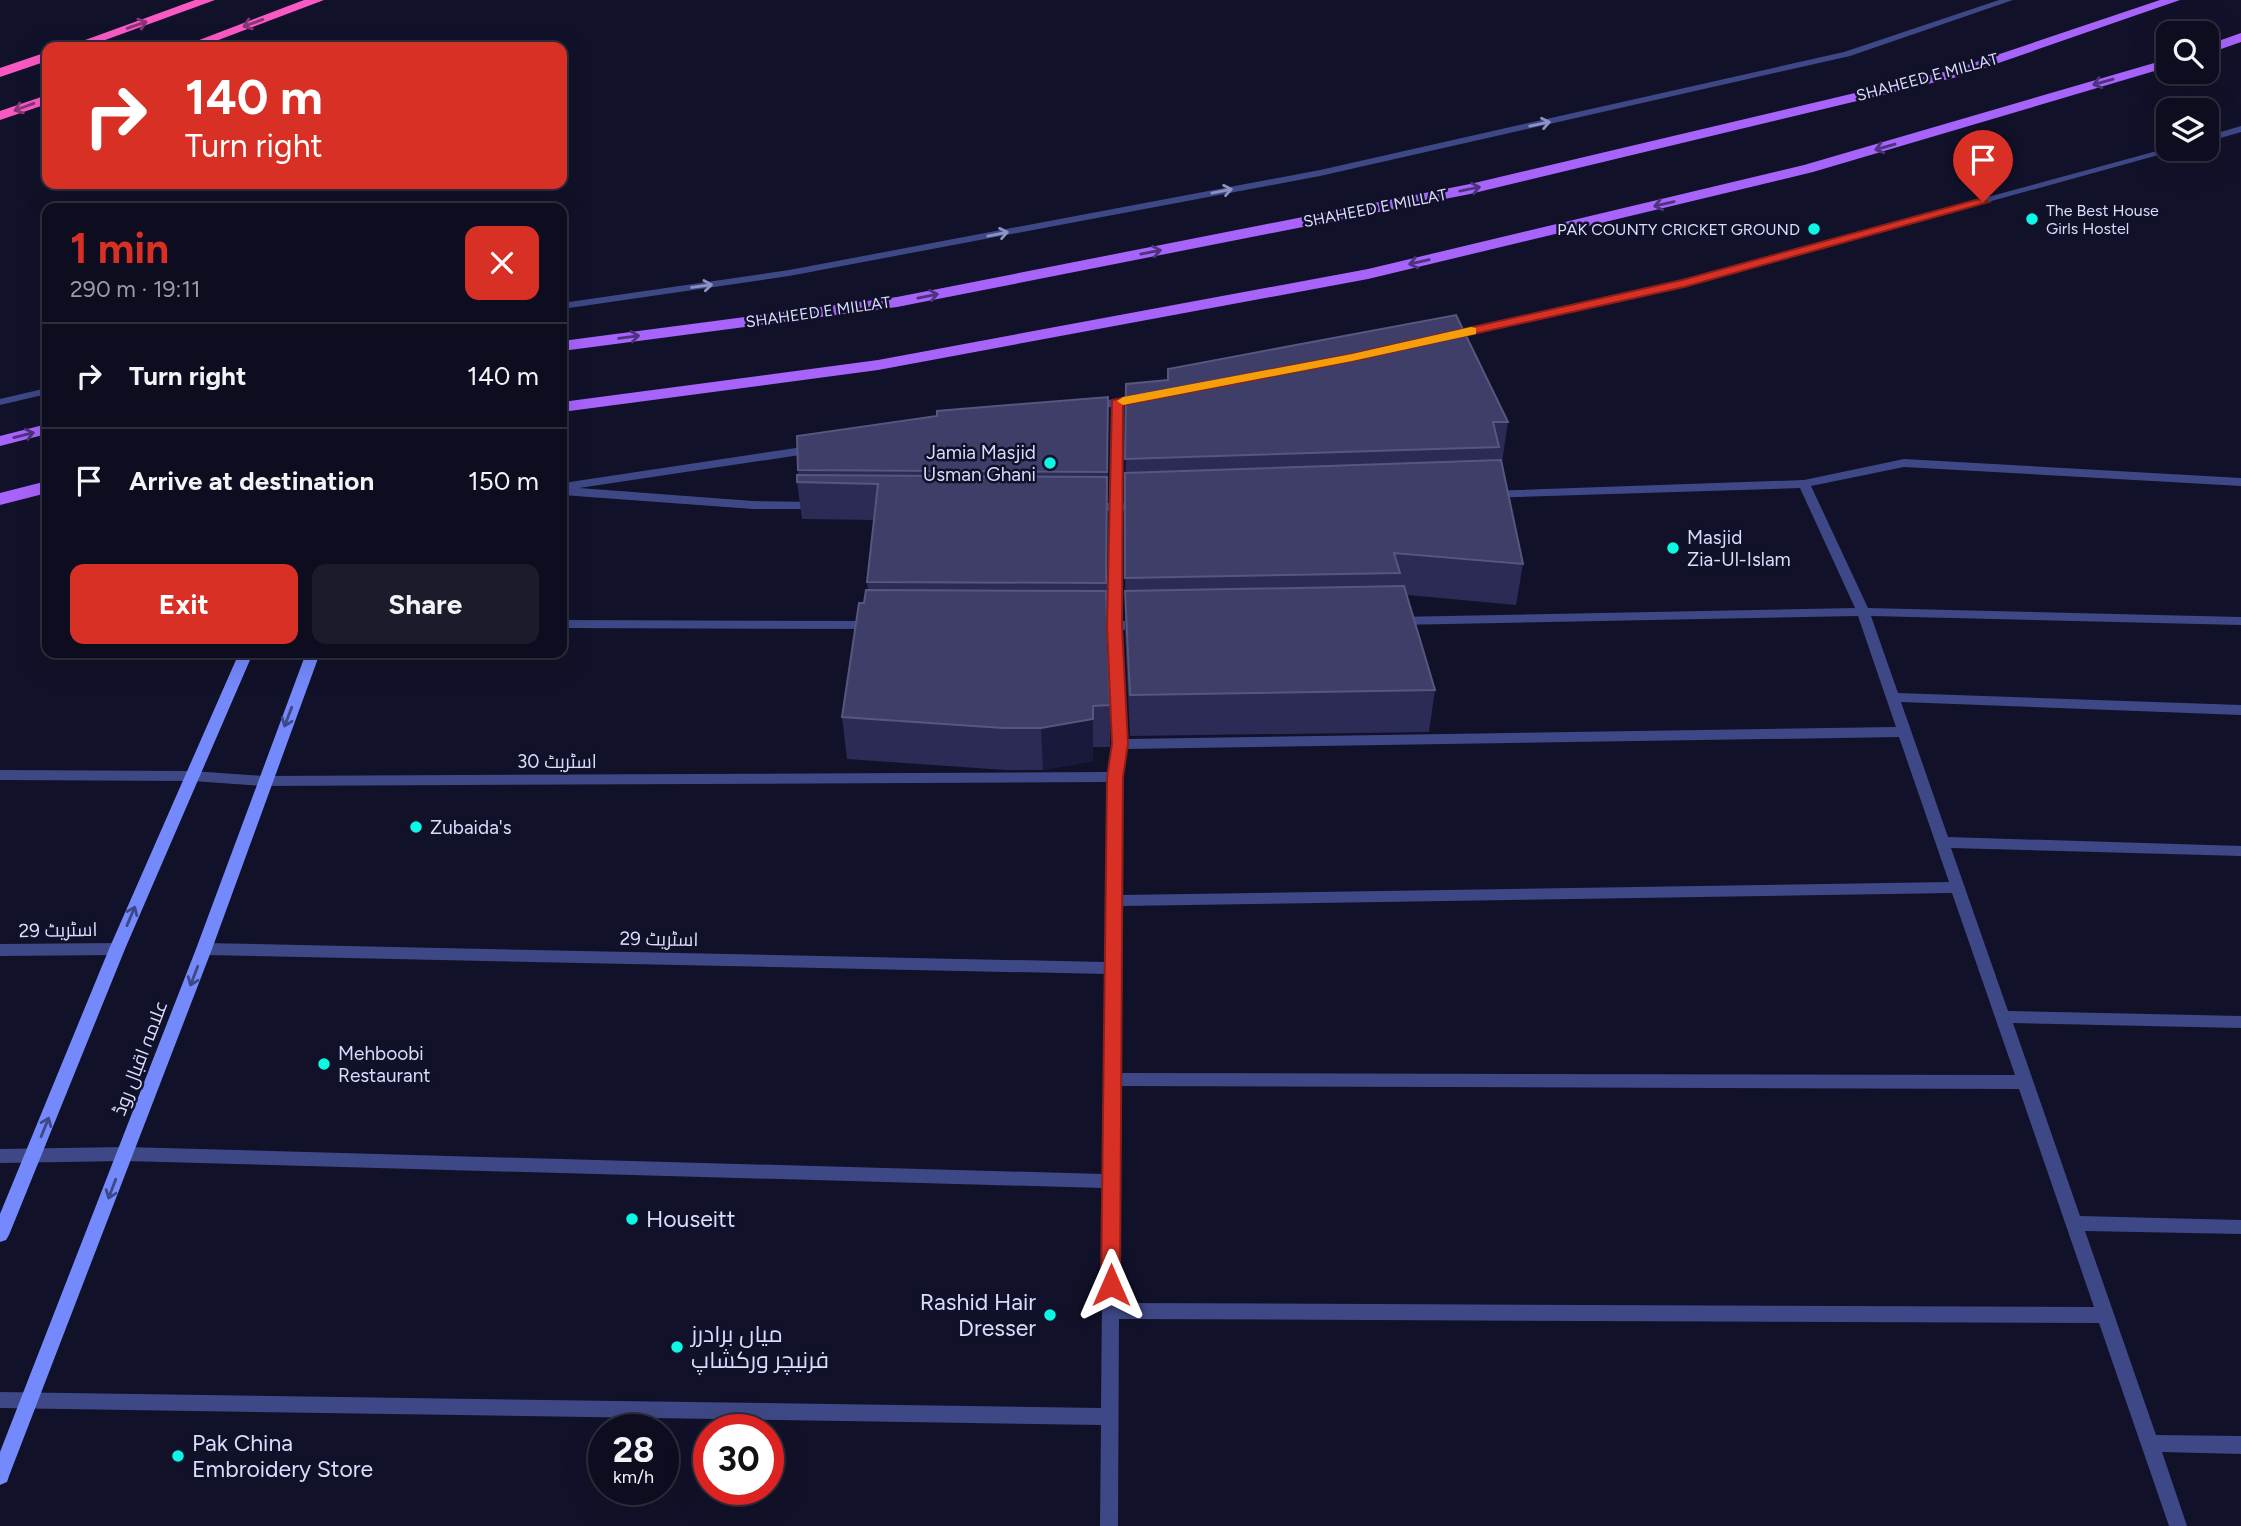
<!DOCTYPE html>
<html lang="en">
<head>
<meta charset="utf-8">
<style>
  body { margin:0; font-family:Figtree,Cairo,sans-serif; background:#1b1b2c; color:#f1f3f6; height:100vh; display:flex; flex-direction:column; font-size:26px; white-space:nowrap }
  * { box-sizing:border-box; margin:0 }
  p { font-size:23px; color:#9a9ca4 }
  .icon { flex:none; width:38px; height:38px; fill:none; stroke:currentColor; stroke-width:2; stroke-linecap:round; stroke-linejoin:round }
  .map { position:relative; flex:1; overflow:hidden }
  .drawer { position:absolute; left:42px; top:203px; width:525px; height:455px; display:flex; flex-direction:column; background:#0d0d1f; border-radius:14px; box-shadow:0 7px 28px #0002,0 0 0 2px #2d2d3d }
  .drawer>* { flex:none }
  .guide { position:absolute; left:42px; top:42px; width:525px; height:147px; border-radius:14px; box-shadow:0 7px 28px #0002,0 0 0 2px #2d2d3d; background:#d93025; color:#fff; overflow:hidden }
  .fabs { position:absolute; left:2156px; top:21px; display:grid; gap:14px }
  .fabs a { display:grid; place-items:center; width:63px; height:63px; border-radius:14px; background:#0d0d1f; box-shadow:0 7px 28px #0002,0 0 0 2px #2d2d3d; font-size:35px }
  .speed { position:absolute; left:588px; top:1414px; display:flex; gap:14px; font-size:35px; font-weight:700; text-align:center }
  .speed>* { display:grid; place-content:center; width:91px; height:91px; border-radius:50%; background:#0d0d1f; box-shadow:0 7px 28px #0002,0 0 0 2px #2d2d3d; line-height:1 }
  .speed small { font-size:18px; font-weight:400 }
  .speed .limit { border:10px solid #d22; background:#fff; color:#111 }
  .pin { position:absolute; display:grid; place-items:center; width:60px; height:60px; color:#fff; margin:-72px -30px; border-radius:50% 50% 50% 0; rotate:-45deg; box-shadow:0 0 7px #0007 }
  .pin .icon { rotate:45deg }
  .me { position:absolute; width:77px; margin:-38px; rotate:0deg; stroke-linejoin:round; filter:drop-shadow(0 0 5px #0008) }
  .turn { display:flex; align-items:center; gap:24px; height:147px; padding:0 28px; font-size:32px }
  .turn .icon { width:91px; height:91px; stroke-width:2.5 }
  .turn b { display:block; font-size:49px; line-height:60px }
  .round { display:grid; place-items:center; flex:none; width:74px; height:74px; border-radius:14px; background:#1b1b2c }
  .summary { display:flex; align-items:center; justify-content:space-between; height:119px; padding:0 28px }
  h1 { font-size:42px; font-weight:700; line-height:52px; color:#d93025 }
  .button { display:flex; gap:14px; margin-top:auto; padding:14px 28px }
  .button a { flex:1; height:80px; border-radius:14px; background:#d93025; color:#fff; font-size:28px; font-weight:700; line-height:80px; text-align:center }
  .button a+a { background:#1b1b2c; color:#f1f3f6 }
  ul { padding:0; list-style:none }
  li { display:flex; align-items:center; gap:21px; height:105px; padding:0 28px; border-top:2px solid #2d2d3d }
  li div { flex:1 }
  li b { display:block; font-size:26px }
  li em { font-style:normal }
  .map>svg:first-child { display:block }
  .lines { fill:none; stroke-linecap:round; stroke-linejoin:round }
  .street { fill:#3e4886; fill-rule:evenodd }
  .secondary { fill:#7489fb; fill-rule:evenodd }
  .primary { fill:#a764fa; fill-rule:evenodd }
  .highway { fill:#fa59c4; fill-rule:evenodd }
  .wall { fill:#2b2b56 }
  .shaded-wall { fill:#19193c }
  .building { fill:#3e3e68; stroke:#56577f; stroke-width:2 }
  .oneway { stroke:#863576 }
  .oneway2 { stroke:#4d327d }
  .oneway3 { stroke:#8c92c2 }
  .oneway4 { stroke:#3e4788 }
  .route { fill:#d93025; stroke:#8d1f18; stroke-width:2 }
  .slow { fill:#f59e0b }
  .poi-dot { fill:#0cf8e4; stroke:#111129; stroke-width:2.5 }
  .labels { text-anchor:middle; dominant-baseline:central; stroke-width:5; stroke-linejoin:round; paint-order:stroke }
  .far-street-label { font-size:16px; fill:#dadcfe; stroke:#111129 }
  .far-poi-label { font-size:16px; fill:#dadcfe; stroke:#111129; text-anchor:start }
  .poi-label { font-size:19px; fill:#dadcfe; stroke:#111129; text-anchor:start }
  .street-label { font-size:19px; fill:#dadcfe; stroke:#111129 }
  .near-poi-label { font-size:23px; fill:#dadcfe; stroke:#111129; text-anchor:start }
</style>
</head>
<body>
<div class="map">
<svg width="2241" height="1526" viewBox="0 0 2241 1526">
  <rect width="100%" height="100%" fill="#111129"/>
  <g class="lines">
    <g class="street">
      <polygon points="1999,0 2013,0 1850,56 1320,176 789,276 562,309 562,303 789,270 1320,170 1844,52"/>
      <polygon points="2241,126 2241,132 2207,142 2207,136"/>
      <polygon points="2168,148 2180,149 1688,285 1446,340 1440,337 1446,334 1682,280"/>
      <polygon points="47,388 47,394 0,405 0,399"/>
      <path d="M 1141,395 L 1145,396 L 1145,400 L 1123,405 L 1122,503 L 1144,503 L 1150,507 L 1144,511 L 1122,511 L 1122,621 L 1144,621 L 1151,625 L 1144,629 L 1122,630 L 1127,739 L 1896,727 L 1858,616 L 1396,625 L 1389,621 L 1396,617 L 1855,608 L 1800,488 L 1485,498 L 1483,495 L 1485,492 L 1489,491 L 1804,480 L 1904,459 L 2241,478 L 2241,486 L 1904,467 L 1811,486 L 1868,608 L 2241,617 L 2241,625 L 1871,616 L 1898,693 L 2241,705 L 2241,715 L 1901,702 L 1948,837 L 2241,846 L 2241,856 L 1951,848 L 2008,1011 L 2241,1016 L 2241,1028 L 2013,1023 L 2080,1216 L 2241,1220 L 2241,1234 L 2085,1231 L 2156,1435 L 2241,1436 L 2241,1454 L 2162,1452 L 2187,1526 L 2169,1526 L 2099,1323 L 1119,1319 L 1118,1526 L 1100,1526 L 1101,1425 L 0,1408 L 0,1392 L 1101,1408 L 1103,1188 L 125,1161 L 0,1163 L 0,1149 L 125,1147 L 1103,1174 L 1106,974 L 204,955 L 199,953 L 196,949 L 199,945 L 204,943 L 1106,962 L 1108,782 L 263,786 L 192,781 L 0,780 L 0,770 L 192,771 L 263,776 L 1109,772 L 1113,744 L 1109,630 L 1091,630 L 1084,626 L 1091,622 L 1109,621 L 1110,511 L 1091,511 L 1085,507 L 1091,503 L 1110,503 L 1111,407 L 1089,411 L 1083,407 L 1089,403 ZM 1899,737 L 1949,882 L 1121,895 L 1122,777 L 1126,749 ZM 1952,893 L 2015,1075 L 1121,1073 L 1121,906 ZM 1121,1086 L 2019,1089 L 2094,1307 L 1120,1303 Z"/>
      <polygon points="816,445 820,446 822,449 820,452 579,488 753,501 822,502 824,505 818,509 753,509 562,495 562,487 565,487 566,483 570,482"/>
      <polygon points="562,620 875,621 882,625 875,629 562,628"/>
      <polygon points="117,943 122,945 125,949 122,953 117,955 0,956 0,944"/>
    </g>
    <g class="secondary">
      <polygon points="239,653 253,653 125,949 9,1235 6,1240 0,1242 0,1214 109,949"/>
      <polygon points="306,653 320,653 212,949 9,1476 7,1482 0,1485 0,1452 196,949"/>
    </g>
    <g class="primary">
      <polygon points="2160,0 2180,0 1961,76 1470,194 897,307 562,351 562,341 897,297 1470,184 1952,70"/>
      <polygon points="2241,33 2241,42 2207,54 2207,45"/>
      <polygon points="2168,59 2168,67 1813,172 1368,279 878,370 562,412 562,402 878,360 1368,269 1804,165"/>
      <polygon points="47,424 47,434 0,446 0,436"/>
      <polygon points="47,481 47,493 0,505 0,493"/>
    </g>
    <g class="highway">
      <polygon points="195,0 215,0 86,47 66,47"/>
      <polygon points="304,0 324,0 200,47 181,47"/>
      <polygon points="47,52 47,61 0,77 0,68"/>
      <polygon points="47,95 47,104 0,120 0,111"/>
    </g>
  </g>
  <g class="wall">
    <polygon points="1126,384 1508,422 1502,462 1523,564 1516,605 1407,595 1435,690 1429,732 1130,736 1125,633"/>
    <polygon points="1108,397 1107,601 1110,702 1110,747 1093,747 1093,761 1043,770 1005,770 847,759 842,717 864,603 868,590 867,582 874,520 802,519 797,482 798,475 798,470"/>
  </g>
  <polygon class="shaded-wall" points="1093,706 1093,761 1043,770 1041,728"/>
  <g class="building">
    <polygon points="1456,315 1508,422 1493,422 1499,447 1125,459 1126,384 1168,380 1168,369"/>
    <polygon points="1108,397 1107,472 798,470 797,436 937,416 937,411"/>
    <polygon points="1501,460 1523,564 1394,553 1400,573 1125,578 1125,473"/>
    <polygon points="797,475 1107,477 1106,583 867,582 878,484 797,482"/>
    <polygon points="1404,586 1435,690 1130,695 1125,591"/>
    <polygon points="866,590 1106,591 1110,705 1093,706 1093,719 1041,728 1003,728 842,717 859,603 864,603"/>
  </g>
  <defs><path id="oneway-shaft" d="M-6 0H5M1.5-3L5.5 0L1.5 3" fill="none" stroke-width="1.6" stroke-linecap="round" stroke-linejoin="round" transform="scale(1.75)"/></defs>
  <g class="oneway">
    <use href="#oneway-shaft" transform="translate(253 23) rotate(160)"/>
    <use href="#oneway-shaft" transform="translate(137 25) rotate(-19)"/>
    <use href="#oneway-shaft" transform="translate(24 107) rotate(160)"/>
  </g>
  <g class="oneway2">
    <use href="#oneway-shaft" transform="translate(2103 82) rotate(164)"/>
    <use href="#oneway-shaft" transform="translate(1885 147) rotate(164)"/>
    <use href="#oneway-shaft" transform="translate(1470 189) rotate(-12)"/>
    <use href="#oneway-shaft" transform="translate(1664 204) rotate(167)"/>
    <use href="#oneway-shaft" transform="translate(1151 252) rotate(-11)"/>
    <use href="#oneway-shaft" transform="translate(1419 262) rotate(167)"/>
    <use href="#oneway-shaft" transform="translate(928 296) rotate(-11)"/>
    <use href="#oneway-shaft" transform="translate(629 337) rotate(-7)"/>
    <use href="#oneway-shaft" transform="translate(24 435) rotate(-14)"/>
  </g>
  <g class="oneway3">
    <use href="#oneway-shaft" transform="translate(1540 124) rotate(-12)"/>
    <use href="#oneway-shaft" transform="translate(1222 191) rotate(-11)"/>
    <use href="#oneway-shaft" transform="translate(998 234) rotate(-11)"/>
    <use href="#oneway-shaft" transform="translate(702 286) rotate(-8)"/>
  </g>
  <g class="oneway4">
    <use href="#oneway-shaft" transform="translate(288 717) rotate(111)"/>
    <use href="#oneway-shaft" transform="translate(131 916) rotate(-67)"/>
    <use href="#oneway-shaft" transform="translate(194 976) rotate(111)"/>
    <use href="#oneway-shaft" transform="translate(45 1127) rotate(-68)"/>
    <use href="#oneway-shaft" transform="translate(112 1189) rotate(111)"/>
  </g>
  <polygon class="route" points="1979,199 1989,202 1684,287 1352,361 1123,405 1122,626 1128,744 1123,777 1120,1285 1118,1291 1111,1294 1104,1291 1101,1285 1107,777 1112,744 1107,626 1112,400 1352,354 1682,280"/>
  <polygon class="slow" points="1471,327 1476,328 1476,334 1352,361 1123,405 1117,401 1123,397 1352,354"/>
  <g class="poi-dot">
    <circle cx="2032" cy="219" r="7"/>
    <circle cx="1814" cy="229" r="7"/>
    <circle cx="1050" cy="463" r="7"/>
    <circle cx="1673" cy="548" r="7"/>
    <circle cx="416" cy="827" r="7"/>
    <circle cx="324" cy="1064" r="7"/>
    <circle cx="632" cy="1219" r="7"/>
    <circle cx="1050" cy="1315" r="7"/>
    <circle cx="677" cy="1347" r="7"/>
    <circle cx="178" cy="1456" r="7"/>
  </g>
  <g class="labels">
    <g class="far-street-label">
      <text transform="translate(1927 77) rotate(-15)">SHAHEED E MILLAT</text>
      <text transform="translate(1375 208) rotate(-11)">SHAHEED E MILLAT</text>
      <text transform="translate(818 312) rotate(-8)">SHAHEED E MILLAT</text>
    </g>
    <g class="far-poi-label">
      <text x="2046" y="210">The Best House<tspan x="2046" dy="18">Girls Hostel</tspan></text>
      <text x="1800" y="229" text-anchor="end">PAK COUNTY CRICKET GROUND</text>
    </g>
    <g class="poi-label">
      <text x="1036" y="452" text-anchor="end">Jamia Masjid<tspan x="1036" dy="22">Usman Ghani</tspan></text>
      <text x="1687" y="537">Masjid<tspan x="1687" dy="22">Zia-Ul-Islam</tspan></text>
      <text x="430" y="827">Zubaida's</text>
      <text x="338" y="1053">Mehboobi<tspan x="338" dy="22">Restaurant</tspan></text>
    </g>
    <g class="street-label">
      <text x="557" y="761">اسٹریٹ 30</text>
      <text transform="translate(58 930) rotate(-1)">اسٹریٹ 29</text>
      <text transform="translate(659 939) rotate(1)">اسٹریٹ 29</text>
      <text transform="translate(140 1058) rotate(-69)">علامہ اقبال روڈ</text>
    </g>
    <g class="near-poi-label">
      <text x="646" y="1219">Houseitt</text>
      <text x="1036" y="1302" text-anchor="end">Rashid Hair<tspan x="1036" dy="26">Dresser</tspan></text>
      <text x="691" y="1334">میاں برادرز<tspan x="691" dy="26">فرنیچر ورکشاپ</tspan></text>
      <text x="192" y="1443">Pak China<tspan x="192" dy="26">Embroidery Store</tspan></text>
    </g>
  </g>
</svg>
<div class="fabs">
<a><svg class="icon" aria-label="search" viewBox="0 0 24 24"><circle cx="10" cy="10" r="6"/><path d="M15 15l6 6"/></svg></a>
<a><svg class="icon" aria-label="layers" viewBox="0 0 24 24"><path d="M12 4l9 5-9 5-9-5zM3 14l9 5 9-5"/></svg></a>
</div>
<div class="speed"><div>28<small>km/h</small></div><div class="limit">30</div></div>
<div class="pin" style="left:1983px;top:202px;background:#d93025"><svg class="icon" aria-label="arrive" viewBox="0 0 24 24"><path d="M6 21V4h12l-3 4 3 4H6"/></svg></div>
<svg class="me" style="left:1111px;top:1285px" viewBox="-20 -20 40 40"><path d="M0-17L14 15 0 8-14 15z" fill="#d93025" stroke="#fff" stroke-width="4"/></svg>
<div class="guide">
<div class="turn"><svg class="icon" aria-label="right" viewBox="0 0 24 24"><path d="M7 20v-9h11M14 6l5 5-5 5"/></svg><div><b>140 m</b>Turn right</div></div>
</div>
<section class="drawer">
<div class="summary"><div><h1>1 min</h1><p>290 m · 19:11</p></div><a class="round" style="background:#d93025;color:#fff"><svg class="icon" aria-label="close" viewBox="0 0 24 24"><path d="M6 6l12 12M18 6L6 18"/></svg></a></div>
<ul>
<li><svg class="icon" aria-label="right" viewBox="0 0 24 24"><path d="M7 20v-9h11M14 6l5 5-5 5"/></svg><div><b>Turn right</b></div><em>140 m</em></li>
<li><svg class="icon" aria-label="arrive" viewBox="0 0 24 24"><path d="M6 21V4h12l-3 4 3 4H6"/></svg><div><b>Arrive at destination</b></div><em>150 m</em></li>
</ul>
<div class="button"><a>Exit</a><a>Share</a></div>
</section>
</div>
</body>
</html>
